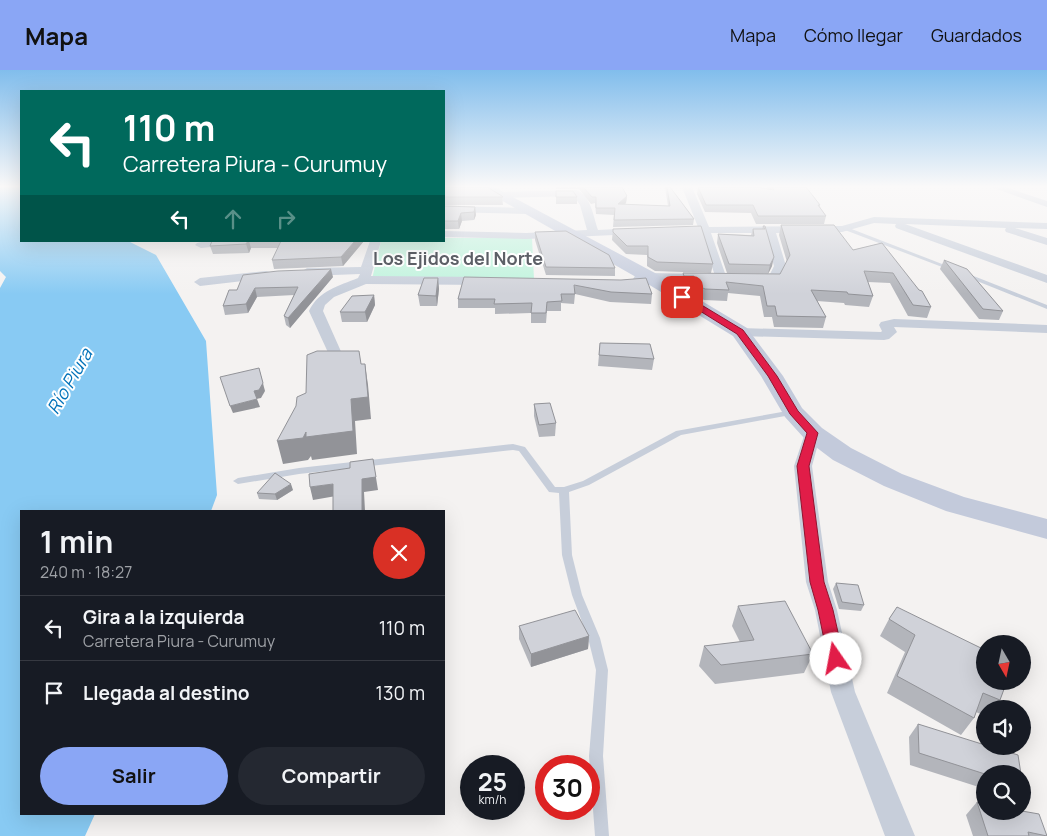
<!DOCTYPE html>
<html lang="es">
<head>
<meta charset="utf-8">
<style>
  body { margin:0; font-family:Manrope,sans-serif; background:#242831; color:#f1f3f6; height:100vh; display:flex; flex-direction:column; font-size:19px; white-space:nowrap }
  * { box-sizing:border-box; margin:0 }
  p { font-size:16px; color:#9ea1a6 }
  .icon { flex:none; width:28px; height:28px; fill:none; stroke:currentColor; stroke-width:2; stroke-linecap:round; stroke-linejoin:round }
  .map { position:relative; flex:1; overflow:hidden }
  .panel { position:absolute; left:20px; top:440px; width:425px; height:305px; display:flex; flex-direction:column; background:#171b24; border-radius:0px; box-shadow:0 5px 20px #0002 }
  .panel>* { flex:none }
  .hud { position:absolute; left:20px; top:20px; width:425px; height:152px; border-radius:0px; box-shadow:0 5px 20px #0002; background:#00695c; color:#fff; overflow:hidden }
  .needle { width:32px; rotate:171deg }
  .controls { position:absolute; left:976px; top:565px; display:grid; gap:10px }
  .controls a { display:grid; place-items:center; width:55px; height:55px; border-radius:50%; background:#171b24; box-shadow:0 5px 20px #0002; font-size:25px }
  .speed { position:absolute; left:460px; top:685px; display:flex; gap:10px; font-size:25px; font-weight:700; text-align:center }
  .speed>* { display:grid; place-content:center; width:65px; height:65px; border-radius:50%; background:#171b24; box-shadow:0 5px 20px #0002; line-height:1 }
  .speed small { font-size:12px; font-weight:400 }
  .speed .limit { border:8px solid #d22; background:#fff; color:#111 }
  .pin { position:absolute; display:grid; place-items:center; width:42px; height:42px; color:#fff; margin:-21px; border-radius:10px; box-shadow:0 2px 8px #0006 }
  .me { position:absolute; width:55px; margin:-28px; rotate:348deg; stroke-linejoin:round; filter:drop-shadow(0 0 4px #0008) }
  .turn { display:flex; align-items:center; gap:18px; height:105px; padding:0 20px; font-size:22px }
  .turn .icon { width:65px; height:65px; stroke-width:2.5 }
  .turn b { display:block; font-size:35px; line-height:42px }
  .lanes { display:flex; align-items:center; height:48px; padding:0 20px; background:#0003; justify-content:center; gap:25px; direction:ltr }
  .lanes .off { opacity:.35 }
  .round { display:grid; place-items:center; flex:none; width:52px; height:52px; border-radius:26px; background:#242831 }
  .head { display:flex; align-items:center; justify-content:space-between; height:85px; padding:0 20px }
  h1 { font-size:30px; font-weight:700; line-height:38px }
  .action { display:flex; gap:10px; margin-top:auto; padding:10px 20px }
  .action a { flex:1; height:58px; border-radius:30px; background:#8aa6f5; color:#111; font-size:20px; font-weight:700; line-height:58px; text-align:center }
  .action a+a { background:#242831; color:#f1f3f6 }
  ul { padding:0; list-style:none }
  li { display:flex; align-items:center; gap:15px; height:65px; padding:0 20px; border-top:1px solid #363941 }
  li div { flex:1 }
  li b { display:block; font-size:19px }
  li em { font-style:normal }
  header { display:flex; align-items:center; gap:30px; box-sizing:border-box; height:70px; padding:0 25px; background:#8aa6f5; color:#111 }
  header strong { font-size:24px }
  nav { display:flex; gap:28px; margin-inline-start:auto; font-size:18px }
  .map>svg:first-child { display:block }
  .green { fill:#bef3dc }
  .water { fill:#88caf3 }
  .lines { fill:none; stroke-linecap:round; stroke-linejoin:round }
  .service { fill:#c7ceda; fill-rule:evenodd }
  .minor { fill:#c7ceda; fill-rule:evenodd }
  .secondary { fill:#c3cadb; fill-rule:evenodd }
  .wall { fill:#b3b5bb }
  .shaded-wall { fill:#929398 }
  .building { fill:#d0d2d9; stroke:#929398 }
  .route { fill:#e11d48; stroke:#92132f }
  .labels { text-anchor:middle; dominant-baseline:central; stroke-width:4; stroke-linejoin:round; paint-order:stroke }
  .far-district-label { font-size:18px; font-weight:bold; fill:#5d6067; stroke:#fff }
  .water-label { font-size:18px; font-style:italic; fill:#0272b9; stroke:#fff }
</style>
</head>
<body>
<header>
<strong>Mapa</strong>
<nav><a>Mapa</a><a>Cómo llegar</a><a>Guardados</a></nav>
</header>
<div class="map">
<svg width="1047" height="766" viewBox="0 0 1047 766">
  <rect width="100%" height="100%" fill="#f4f2f1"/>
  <polygon class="green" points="444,168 532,168 534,209 372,209 381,171 444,171"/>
  <polygon class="water" points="0,117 21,117 21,171 128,171 156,185 206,271 217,425 211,441 21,441 21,744 95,744 85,766 0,766 0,218 6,207 0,201"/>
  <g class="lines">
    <g class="service">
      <polygon points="845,158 849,158 955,199 950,200 845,160"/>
      <polygon points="962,203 966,203 1047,235 1047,239 962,205"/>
      <polygon points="793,340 797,342 796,344 681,365 589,415 569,422 572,485 582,525 600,568 608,600 603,686 609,766 595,766 589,686 596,600 588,568 572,525 562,485 559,423 549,422 519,381 513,380 299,404 238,414 233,411 238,408 299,398 513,374 525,377 555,417 564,417 583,411 676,361"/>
    </g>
    <g class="minor">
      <path d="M 682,117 L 692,117 L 709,157 L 842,156 L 874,147 L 1047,153 L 1047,159 L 1015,158 L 1047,168 L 1047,175 L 1006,162 L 1005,160 L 1006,158 L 905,154 L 1047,205 L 1047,213 L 896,158 L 895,156 L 896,154 L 874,153 L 842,162 L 776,163 L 786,196 L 777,213 C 770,214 756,216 751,210 L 757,206 L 769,206 L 774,196 L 765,163 L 711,163 L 727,209 L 721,213 L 717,212 L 701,163 L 679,163 L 674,160 L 679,157 L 698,157 Z"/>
      <polygon points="991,117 1005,117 1047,131 1047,137"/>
      <path d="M 576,120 C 591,125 593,146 598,160 L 636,158 L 641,161 L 636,164 L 526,169 L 444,167 L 444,161 L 526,163 L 587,160 L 580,135 L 574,126 L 499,128 L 494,125 L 499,122 Z"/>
      <polygon points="444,136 526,138 531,141 526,144 444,142"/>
      <polygon points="205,171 247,171 242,174 201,178 195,175 197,173"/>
      <path d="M 370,171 L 381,171 L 371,206 L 486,207 L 492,211 L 486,215 L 366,214 L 334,227 L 325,235 L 323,241 L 343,286 L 341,289 L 331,289 L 309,241 C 319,220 339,216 358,208 L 360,204 L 307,206 L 301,202 L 307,198 L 361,197 Z"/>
      <polygon points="266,201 270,202 272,205 270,208 200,216 194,212 200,208"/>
      <polygon points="649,203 706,204 712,208 706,212 649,211 639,213 633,209 635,206"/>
      <polygon points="894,249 1047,255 1047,263 894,257 897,262 889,269 884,270 740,266 733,262 740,258 881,262 882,261 879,255 881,252"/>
      <polygon points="813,358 819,359 821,363 812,396 828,512 837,540 855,622 915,766 885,766 831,622 815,540 806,512 794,396 805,363 807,359"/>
    </g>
    <polygon class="secondary" points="478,117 494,117 655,203 747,258 783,306 802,338 822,358 851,378 902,404 964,427 1047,449 1047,469 946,441 884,416 833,390 804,368 785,347 761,306 733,266 643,211"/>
  </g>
  <g class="wall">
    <polygon points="444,117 502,126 503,135 444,135"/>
    <polygon points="556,117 622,117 627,126 626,133 624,135 668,136 665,117 670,117 694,149 693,155 613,157 614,145 596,144 595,133 591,134 579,119 556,119"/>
    <polygon points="698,117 757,117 766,119 766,117 806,117 820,135 820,137 826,146 824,154 756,154 751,143 705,142 697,124"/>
    <polygon points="556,121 577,127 577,134 556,134"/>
    <polygon points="444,136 475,137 476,145 474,150 462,151 459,159 444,159"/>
    <polygon points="781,155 853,180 882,173 931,237 927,248 908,246 890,213 868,212 873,226 869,237 845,235 844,233 817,231 826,247 823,258 774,257 772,247 764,247 760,226 728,223 727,231 704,230 699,227 698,221 693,221 692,217 682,217 682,214 683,203 780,204 787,192 779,165"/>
    <polygon points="763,156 765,156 772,196 768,204 727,203 717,173 718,164 751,165 753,159 762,159"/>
    <polygon points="613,159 713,194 711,203 655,201 647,196 647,185 626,184 612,170"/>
    <polygon points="535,162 615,198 615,206 546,205 535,170"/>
    <polygon points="212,171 364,171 343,196 274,199 272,190 278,178 251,178 249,183 213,184 210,176"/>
    <polygon points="944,190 1003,241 999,250 979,249 940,199"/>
    <polygon points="333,207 290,258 286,255 284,246 294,225 257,227 248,243 225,245 223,236 237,220"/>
    <polygon points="438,208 439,219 437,236 420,236 418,225"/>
    <polygon points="621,210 652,224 651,234 610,232 575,224 574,234 561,233 561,241 547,241 546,253 531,253 531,243 495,244 495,238 458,238 458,229"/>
    <polygon points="374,225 375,235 367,252 342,252 340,242"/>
    <polygon points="600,273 654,289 652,300 598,296"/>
    <polygon points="534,334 556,353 555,366 539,367 534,346"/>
    <polygon points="293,420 277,430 259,429 257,423"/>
    <polygon points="836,513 864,535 861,541 839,539 833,519"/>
    <polygon points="738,536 813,584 804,603 715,614 699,596 704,576 740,572 732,556"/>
    <polygon points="897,537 1000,630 993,639 985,639 985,646 976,642 974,648 961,665 887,623 905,582 880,566 889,549"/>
    <polygon points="519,556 589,566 588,579 531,597 519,569"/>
    <polygon points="918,654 985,704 985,719 910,695 909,667"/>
    <polygon points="977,732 1047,766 973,766 966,745"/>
  </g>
  <g class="shaded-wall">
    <polygon points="627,126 626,133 618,141 618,134"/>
    <polygon points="475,137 476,145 474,150 474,142"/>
    <polygon points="461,143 462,151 459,159 458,151"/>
    <polygon points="248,171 249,171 251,178 249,183 246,174"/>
    <polygon points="355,171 364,171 343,196 341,187"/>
    <polygon points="774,187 772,196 768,204 770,195"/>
    <polygon points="331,199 333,207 290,258 288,248"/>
    <polygon points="438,208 439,219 437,236 436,226"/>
    <polygon points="255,218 257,227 248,243 246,234"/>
    <polygon points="374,225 375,235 367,252 365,242"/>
    <polygon points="365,294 368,315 371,349 355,351 357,384 312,390 311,386 308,390 283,394 277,371 306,362 351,329"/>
    <polygon points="259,298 265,321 261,328 256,329 254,321"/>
    <polygon points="257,329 260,337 233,343 230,336"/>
    <polygon points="373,389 378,420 364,422 365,441 362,441 362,409"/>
    <polygon points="291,414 293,420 277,430 275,424"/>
    <polygon points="333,414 336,426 313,430 310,417"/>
    <polygon points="589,566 588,579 531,597 531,584"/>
  </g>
  <g class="building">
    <polygon points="444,117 487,117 502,126 503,127 444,127"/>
    <polygon points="583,117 622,117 627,126 618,134 670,136 667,117 670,117 694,149 614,150 615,138 596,138 596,127 592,127"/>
    <polygon points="698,117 757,117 774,120 772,117 806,117 820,135 818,135 826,146 758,146 753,135 706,135"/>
    <polygon points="556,121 573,121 577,127 556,127"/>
    <polygon points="444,136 475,137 474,142 461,143 458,151 444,151"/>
    <polygon points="781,155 834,155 853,180 882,173 919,220 922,221 931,237 913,235 893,203 864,201 873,226 848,224 847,222 811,220 826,247 777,246 775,236 767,236 763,216 726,212 729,220 705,219 701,217 700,210 695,210 694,206 684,206 683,203 780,204 790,185"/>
    <polygon points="701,156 713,194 657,192 648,187 648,176 627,176 613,162 613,159"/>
    <polygon points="763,156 765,156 774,187 770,195 729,194 718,164 754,166 753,159 765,159"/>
    <polygon points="566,161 609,185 615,198 546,197 535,162"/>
    <polygon points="212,171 248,171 246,174 210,176"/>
    <polygon points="281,171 355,171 341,187 272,190"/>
    <polygon points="944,190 967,199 1003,241 983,239"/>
    <polygon points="331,199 288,248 284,246 298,217 255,218 246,234 223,236 229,220 237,220 243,205 278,201"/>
    <polygon points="464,207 621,210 646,208 652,224 611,222 574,215 575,224 561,224 562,231 547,232 546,243 531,243 532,233 494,234 495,229 458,229"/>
    <polygon points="424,208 438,208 436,226 418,225"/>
    <polygon points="374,225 365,242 340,242 352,226"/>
    <polygon points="600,273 650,274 654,289 599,285"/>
    <polygon points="317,281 359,281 361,294 365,294 368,327 351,329 353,361 306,367 306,362 303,368 277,371 296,336 297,327 306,323 307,285"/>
    <polygon points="259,298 263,313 259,320 254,321 257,329 230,336 220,307"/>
    <polygon points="550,333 556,353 539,355 534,334"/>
    <polygon points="373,389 376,407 362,409 362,441 333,441 333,414 310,417 309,404 350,398 350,392"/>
    <polygon points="275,403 291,414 275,424 257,423"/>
    <polygon points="836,513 858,515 864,535 842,532"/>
    <polygon points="785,531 813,584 721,595 704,576 754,570 738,536"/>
    <polygon points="897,537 985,580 985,611 1007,611 1000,630 983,623 974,648 897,606 915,565 889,549"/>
    <polygon points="575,540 589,566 531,584 519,556"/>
    <polygon points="918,654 985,675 985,676 989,676 1018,685 1021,704 985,704 919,683"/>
    <polygon points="977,732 985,734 985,741 1022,741 1039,744 1047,766 1028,762 1029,766 988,766"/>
  </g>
  <linearGradient id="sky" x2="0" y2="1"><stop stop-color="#81bdec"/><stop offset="0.52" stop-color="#faf9f9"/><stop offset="1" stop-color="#faf9f9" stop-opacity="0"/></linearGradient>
  <rect width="1047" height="224" fill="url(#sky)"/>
  <polygon class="route" points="679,225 685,225 743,260 777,306 798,341 818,363 809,396 824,512 833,540 844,589 841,594 836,596 830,594 828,589 818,540 810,512 797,396 807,363 790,344 768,306 737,264 679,228"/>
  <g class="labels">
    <g class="far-district-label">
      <text x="458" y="188">Los Ejidos del Norte</text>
    </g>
    <g class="water-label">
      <text transform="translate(69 311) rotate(-60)">Río Piura</text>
    </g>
  </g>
</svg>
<div class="controls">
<a><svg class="needle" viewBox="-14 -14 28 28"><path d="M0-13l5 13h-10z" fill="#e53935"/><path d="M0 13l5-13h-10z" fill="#9ea1a6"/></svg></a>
<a><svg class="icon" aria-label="sound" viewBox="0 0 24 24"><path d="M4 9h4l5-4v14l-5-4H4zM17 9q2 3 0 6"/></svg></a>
<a><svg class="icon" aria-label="search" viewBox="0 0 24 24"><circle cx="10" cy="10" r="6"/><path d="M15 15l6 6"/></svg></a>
</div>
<div class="speed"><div>25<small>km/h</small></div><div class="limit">30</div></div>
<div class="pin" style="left:682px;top:227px;background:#d93025"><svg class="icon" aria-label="arrive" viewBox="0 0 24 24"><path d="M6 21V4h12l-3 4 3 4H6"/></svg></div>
<svg class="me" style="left:836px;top:589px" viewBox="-20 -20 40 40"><circle r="19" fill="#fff"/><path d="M0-13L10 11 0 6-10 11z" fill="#e11d48"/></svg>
<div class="hud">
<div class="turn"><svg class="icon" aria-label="left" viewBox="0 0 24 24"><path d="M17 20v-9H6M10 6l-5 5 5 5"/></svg><div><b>110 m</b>Carretera Piura - Curumuy</div></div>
<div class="lanes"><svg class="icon" aria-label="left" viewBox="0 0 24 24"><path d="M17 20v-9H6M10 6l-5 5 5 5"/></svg><svg class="icon off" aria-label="ahead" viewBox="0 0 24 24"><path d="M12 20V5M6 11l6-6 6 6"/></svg><svg class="icon off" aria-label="right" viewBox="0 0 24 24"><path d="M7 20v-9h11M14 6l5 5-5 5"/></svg></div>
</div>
<section class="panel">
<div class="head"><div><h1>1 min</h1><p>240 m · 18:27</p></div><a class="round" style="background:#d93025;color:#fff"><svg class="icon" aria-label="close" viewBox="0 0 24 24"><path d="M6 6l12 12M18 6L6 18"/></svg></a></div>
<ul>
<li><svg class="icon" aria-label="left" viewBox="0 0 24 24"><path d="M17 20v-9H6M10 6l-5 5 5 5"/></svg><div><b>Gira a la izquierda</b><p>Carretera Piura - Curumuy</p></div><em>110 m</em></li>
<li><svg class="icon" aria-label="arrive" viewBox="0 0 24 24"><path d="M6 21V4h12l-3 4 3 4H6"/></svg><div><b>Llegada al destino</b></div><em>130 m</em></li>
</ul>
<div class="action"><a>Salir</a><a>Compartir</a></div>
</section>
</div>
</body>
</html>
